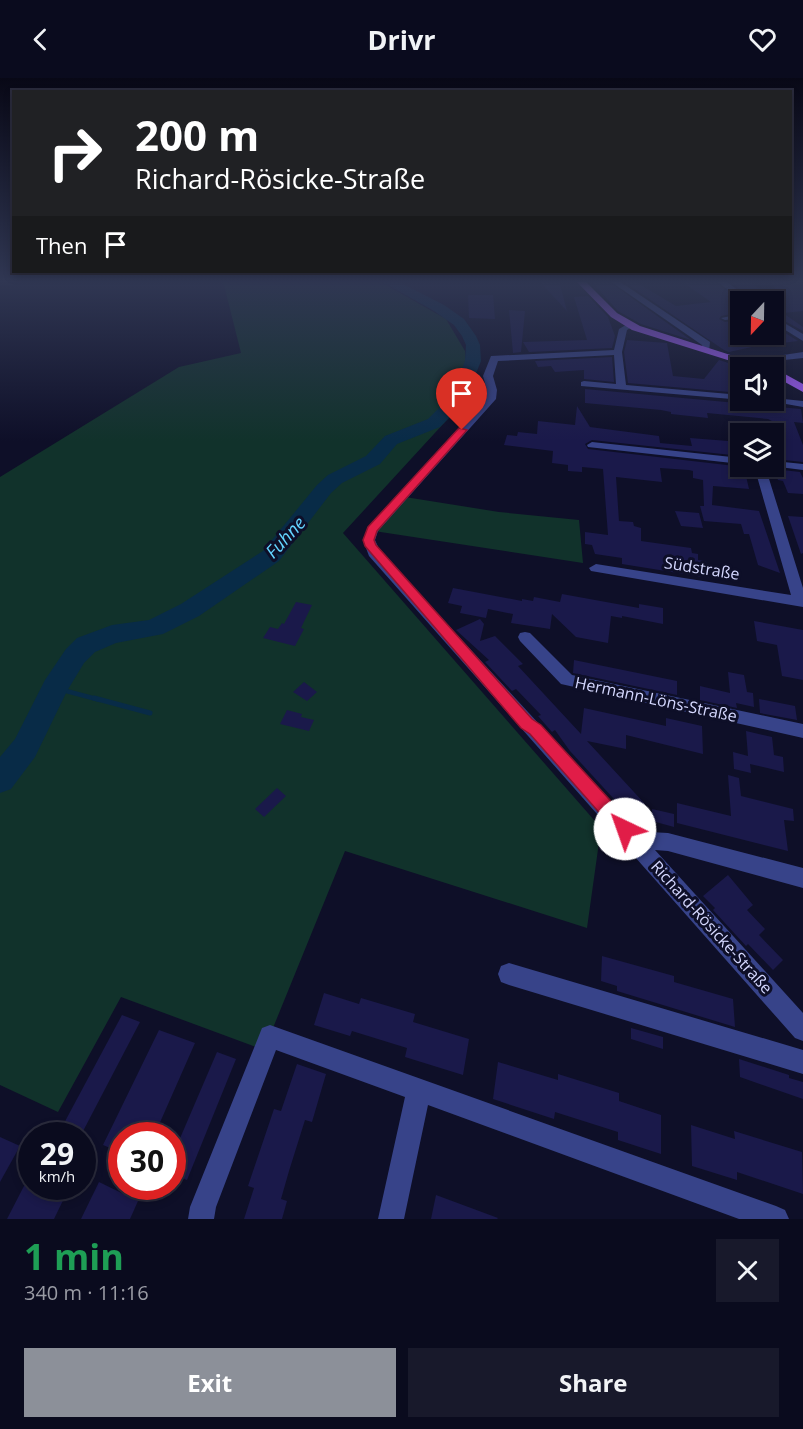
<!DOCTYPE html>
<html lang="en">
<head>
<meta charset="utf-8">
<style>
  body { margin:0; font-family:"Open Sans",sans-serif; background:#18192b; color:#f1f3f6; height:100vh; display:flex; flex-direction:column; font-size:22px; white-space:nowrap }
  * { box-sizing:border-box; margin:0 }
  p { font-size:20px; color:#999ba4 }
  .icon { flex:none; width:33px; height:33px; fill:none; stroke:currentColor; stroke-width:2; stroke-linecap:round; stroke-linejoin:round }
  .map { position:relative; height:1141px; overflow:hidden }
  .side { display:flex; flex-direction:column; background:#0a0b1e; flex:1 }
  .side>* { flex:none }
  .guide { position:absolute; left:12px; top:12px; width:780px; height:183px; border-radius:0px; box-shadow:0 3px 9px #0003,0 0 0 2px #2a2b3c; background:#202124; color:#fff; overflow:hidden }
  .needle { width:39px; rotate:202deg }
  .buttons { position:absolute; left:730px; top:213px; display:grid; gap:12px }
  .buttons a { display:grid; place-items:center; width:54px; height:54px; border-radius:0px; background:#0a0b1e; box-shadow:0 3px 9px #0003,0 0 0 2px #2a2b3c; font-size:30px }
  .speed { position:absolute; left:18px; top:1044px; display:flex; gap:12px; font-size:30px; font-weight:700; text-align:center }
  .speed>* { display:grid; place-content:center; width:78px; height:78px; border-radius:50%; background:#0a0b1e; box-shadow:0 3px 9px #0003,0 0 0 2px #2a2b3c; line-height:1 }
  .speed small { font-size:15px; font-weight:400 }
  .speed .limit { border:9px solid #d22; background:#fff; color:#111 }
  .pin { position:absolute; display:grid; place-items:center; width:51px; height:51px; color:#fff; margin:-62px -26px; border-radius:50% 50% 50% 0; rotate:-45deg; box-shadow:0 0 6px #0007 }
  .pin .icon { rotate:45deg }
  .me { position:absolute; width:66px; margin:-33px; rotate:318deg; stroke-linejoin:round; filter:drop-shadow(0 0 4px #0008) }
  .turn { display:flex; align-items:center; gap:21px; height:126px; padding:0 24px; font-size:27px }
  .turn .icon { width:78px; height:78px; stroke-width:2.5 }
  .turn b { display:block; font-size:42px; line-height:51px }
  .then { display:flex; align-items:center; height:57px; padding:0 24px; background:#0003; gap:12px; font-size:22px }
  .round { display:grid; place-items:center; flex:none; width:63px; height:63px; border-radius:0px; background:#18192b }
  .headline { display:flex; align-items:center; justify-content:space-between; height:102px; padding:0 24px }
  h1 { font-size:36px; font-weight:700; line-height:45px; color:#1e9e55 }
  .action { display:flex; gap:12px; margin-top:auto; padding:12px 24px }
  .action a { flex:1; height:69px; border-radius:0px; background:#8c9099; color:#fff; font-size:24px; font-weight:700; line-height:69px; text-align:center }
  .action a+a { background:#18192b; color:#f1f3f6 }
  header { display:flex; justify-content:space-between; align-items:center; height:78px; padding:0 24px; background:#0a0b1e; font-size:27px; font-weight:700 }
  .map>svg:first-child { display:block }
  .green { fill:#11322b }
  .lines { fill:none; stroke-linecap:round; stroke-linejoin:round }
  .stream-far1 { stroke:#082b47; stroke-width:4.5 }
  .stream { stroke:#082b47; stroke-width:5 }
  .river { fill:#082b47; fill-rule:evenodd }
  .building { fill:#1a194a }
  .minor { fill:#374389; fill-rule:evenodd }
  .major { fill:#a45cff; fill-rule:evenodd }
  .route { fill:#e11d48; stroke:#92132f; stroke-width:1.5 }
  .labels { text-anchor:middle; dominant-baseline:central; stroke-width:6; stroke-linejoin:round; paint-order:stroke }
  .street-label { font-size:16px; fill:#d5d8ff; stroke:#0e0f28 }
  .water-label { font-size:18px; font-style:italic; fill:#63d4ff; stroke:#0e0f28 }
</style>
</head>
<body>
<header><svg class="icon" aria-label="back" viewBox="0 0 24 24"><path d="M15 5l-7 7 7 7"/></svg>Drivr<svg class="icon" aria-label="heart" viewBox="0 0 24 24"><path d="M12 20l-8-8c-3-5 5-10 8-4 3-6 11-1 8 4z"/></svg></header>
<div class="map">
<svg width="803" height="1141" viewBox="0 0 803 1141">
  <rect width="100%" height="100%" fill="#0e0f28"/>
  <g class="green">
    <polygon points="223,203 379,203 446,241 465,273 467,320 343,455 601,750 587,850 345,773 264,972 121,919 58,1034 0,1007 0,399 179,289 241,275"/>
    <polygon points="405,419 499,434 579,442 583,485 374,453"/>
  </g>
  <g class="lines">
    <polyline class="stream-far1" points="55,610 100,622"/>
    <polyline class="stream" points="94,620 150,635"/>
    <polygon class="river" points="381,203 397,203 444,227 464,241 476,258 480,267 481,283 471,308 457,332 440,349 397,366 380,386 342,405 331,415 279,483 199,538 163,556 116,565 95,574 84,585 67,613 35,679 11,711 0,715 0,679 15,661 45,602 66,571 77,560 112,547 149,542 181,526 263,473 317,407 328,397 366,378 385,358 428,341 444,325 455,308 465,283 466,267 462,258 454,247 434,233"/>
  </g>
  <g class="building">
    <polygon points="539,203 559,203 567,233"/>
    <polygon points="591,203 608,203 691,262 641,246 618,233"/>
    <polygon points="623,203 634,203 676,228 711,224 681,203 715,203 741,225 741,234 721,238 719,241 725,244 741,242 741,256 747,256 761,267 729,274 724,272"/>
    <polygon points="741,203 751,205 782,225 771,203 803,204 803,233 783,235 803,249 803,253 774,237 774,224 755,224 731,204"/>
    <polygon points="468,217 493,217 495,241 469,240"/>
    <polygon points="588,218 608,239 615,258 612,270 529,274 523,264 587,262 574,219"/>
    <polygon points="509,232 525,233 521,274 513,275"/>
    <polygon points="774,248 798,263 774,266"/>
    <polygon points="627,262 667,265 673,298 704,301 719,282 741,289 741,315 628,305 624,274"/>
    <polygon points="612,279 614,304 584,301 584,292 555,294 551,288 538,289 535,283"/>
    <polygon points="585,311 801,331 803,345 794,344 803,367 803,384 774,381 774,344 768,341 707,335 708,340 671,336 671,334 661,332 585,325"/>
    <polygon points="577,328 590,349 659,358 660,365 692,368 690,360 741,364 741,378 592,362 585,366 588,371 744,389 749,411 713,408 712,427 759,433 780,495 758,487 749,456 744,456 741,446 704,443 700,428 704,428 703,402 693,400 693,393 689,392 660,390 662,404 616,399 619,443 633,444 634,448 641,450 641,463 691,470 692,475 698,476 698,482 706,483 709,500 622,486 622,480 595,476 592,467 585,466 585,454 608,457 603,391 582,389 582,394 568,393 568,387 552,385 553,373 504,367 507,357 517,358 518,354 537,356 538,343 575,347"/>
    <polygon points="774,391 800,394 803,400 803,416 788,415 783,403 778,402"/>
    <polygon points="675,433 699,435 703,450 681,448"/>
    <polygon points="788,438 803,439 803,475 801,476"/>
    <polygon points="453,510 522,523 522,521 533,523 534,519 560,524 562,516 639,530 639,526 663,530 663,546 622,538 622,540 611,538 608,565 576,559 552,536 550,551 511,545 513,536 488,531 486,540 460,535 462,528 448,525"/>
    <polygon points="296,524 312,527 301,550 304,551 295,568 263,560 270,549 278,551 282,545 284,546"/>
    <polygon points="480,541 484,546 480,563 495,558 523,586 518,588 581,656 584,630 666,648 666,640 702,648 703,676 626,657 626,671 587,663 645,726 634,733 630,729 624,732 570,673 555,652 552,654 538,638 541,637 516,611 512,613 485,584 489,582 456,552"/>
    <polygon points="754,543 803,552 803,602 782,598 777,567 757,563"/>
    <polygon points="574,582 677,603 677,617 573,595"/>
    <polygon points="728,594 744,597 747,614 753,615 754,629 736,625 737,630 700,622 700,608 730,615"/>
    <polygon points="304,604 317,614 307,623 293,614"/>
    <polygon points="759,621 795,628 797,642 760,635"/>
    <polygon points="287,632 302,636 301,639 314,642 309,653 280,646"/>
    <polygon points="746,653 772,659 774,677 783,679 784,694 750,686 751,695 734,691 733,674 748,678"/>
    <polygon points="728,697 739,700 741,718 793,731 794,743 784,742 788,773 677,745 677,725 731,738"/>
    <polygon points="277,710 286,718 264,739 255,731"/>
    <polygon points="652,731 674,736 674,749 652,743"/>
    <polygon points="728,797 753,827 747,832 765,851 759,857 783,882 773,892 748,866 746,868 713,832 715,830 703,818"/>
    <polygon points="602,878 674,898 674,904 733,921 735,949 617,913 617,908 601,903"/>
    <polygon points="324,915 359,926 361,920 415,936 413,944 469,961 463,997 405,979 407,970 352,953 350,958 314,947"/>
    <polygon points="122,937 140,944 81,1057 62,1049"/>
    <polygon points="631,950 663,959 663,971 631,961"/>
    <polygon points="159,952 195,965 154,1058 122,1058 122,1075 103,1067"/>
    <polygon points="217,974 236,981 187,1102 172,1096 172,1079"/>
    <polygon points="739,981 789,997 789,1000 803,1004 803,1021 740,999"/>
    <polygon points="498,984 558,1002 558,996 619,1015 619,1023 661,1037 661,1076 618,1062 618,1054 596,1047 555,1034 554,1041 493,1021"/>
    <polygon points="297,986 326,996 312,1044 305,1042 289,1093 281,1121 287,1123 282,1141 244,1141 254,1110 248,1108 274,1031 281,1033"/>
    <polygon points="691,1047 735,1061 734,1053 802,1074 803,1116 737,1094 737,1102 692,1088"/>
    <polygon points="0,1059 20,1068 0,1104"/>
    <polygon points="99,1104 138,1123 130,1141 81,1141"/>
    <polygon points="24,1108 70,1108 54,1141 7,1141"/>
    <polygon points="436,1117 498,1140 497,1141 431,1141"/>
  </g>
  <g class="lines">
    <g class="minor">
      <polygon points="610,203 619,203 710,264 709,273 703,273 702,267"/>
      <polygon points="717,203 726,203 753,224 743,224"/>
      <polygon points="741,236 741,240 725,242 721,240"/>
      <polygon points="774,239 803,256 803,263 774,245"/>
      <polygon points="631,244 635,247 627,252 622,274 626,307 741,317 743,322 581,308 581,304 584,303 616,306 614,277 498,283 493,298 497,312 496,321 378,453 375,462 380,473 642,758 650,754 668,755 803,790 803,810 668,773 655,772 803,935 803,963 795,960 369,478 363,462 368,449 486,320 487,312 483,298 491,278 614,272 619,251"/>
      <polygon points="803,274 803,280 775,283 761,290 755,287 770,279"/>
      <polygon points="774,320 803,323 803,329 763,322 774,322"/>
      <polygon points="592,364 741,380 741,386 588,369 587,367"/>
      <polygon points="774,383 803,386 803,392 771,388 774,388"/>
      <polygon points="754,388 765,388 803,510 803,529 591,493 589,490 596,486 791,517"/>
      <polygon points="525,554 530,555 572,597 803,646 803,660 561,606 520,563 518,559 520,555"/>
      <polygon points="509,885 803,972 803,996 509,907 501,904 498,896 501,888"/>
      <polygon points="270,947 776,1128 785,1132 789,1141 739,1141 428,1027 404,1141 378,1141 405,1019 276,972 216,1129 214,1141 188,1141 190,1129 262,950"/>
    </g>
    <g class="major">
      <polygon points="576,203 585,203 617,235 640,248 771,290 753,290 632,252 611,239"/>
      <polygon points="774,290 803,306 803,314 774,298"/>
    </g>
  </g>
  <linearGradient id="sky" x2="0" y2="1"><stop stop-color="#080816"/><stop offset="0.56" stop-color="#303753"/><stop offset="1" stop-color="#303753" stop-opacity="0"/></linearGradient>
  <rect width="803" height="363" fill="url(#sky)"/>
  <polygon class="route" points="459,350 467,352 377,453 374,462 376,467 532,641 541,647 631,745 633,751 631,757 625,759 619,757 530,656 521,650 365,468 363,462 368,449"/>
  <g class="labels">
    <g class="street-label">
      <text transform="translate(702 490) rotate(9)">Südstraße</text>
      <text transform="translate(656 621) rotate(12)">Hermann-Löns-Straße</text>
      <text transform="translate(712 849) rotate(48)">Richard-Rösicke-Straße</text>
    </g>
    <g class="water-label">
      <text transform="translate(285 459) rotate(-47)">Fuhne</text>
    </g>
  </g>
</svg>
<div class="buttons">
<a><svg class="needle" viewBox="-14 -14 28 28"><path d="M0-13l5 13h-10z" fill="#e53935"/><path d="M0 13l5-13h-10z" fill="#999ba4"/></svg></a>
<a><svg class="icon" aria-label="sound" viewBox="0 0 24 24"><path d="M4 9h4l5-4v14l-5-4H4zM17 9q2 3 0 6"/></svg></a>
<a><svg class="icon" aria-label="layers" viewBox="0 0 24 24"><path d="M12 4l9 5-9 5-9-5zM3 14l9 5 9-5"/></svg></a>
</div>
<div class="speed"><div>29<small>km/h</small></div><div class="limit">30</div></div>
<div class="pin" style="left:462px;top:352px;background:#d93025"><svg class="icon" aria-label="arrive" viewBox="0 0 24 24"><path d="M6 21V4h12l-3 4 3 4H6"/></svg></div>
<svg class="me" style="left:625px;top:751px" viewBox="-20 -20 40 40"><circle r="19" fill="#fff"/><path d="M0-13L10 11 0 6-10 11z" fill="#e11d48"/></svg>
<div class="guide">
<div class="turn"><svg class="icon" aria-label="right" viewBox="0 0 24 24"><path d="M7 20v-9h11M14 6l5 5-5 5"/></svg><div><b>200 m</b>Richard-Rösicke-Straße</div></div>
<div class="then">Then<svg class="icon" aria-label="arrive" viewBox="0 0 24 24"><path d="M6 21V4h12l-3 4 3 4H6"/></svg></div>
</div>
</div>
<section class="side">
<div class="headline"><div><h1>1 min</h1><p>340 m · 11:16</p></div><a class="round"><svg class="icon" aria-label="close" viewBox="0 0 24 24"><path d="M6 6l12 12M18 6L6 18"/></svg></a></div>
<div class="action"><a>Exit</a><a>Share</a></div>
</section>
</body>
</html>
